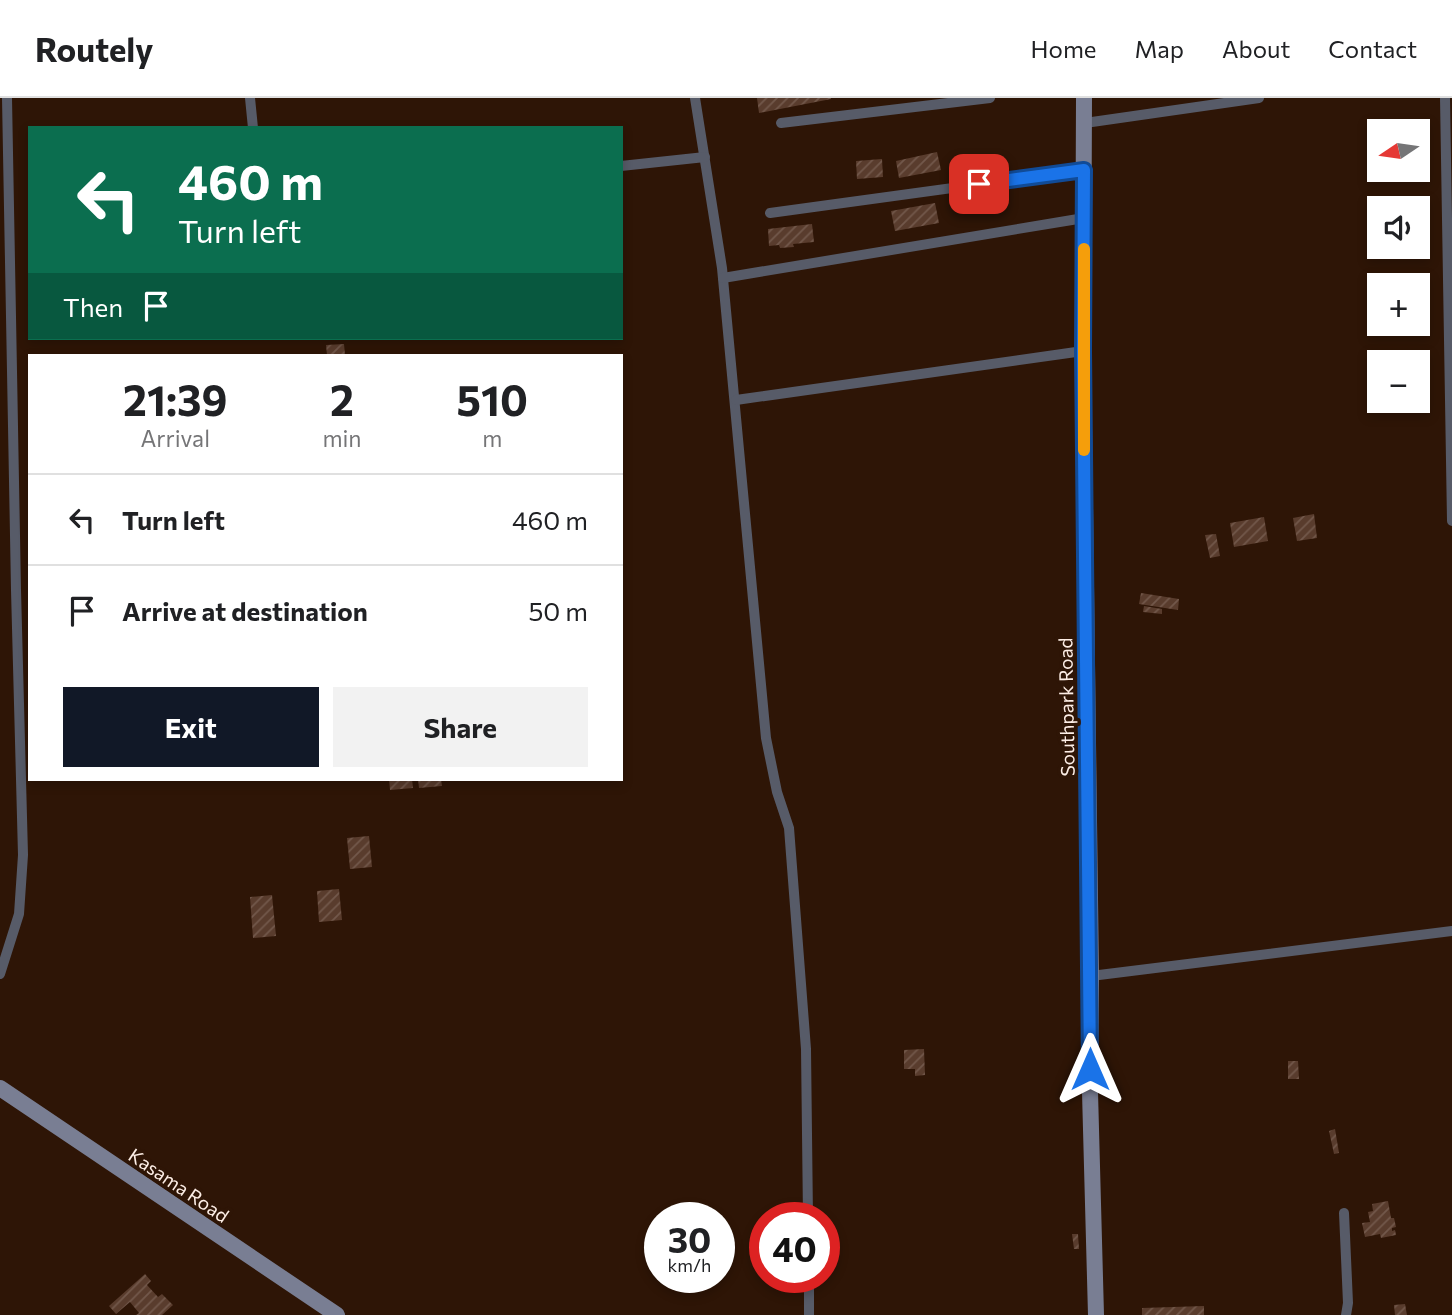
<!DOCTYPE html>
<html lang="en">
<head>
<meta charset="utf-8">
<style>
  body { margin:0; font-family:Commissioner,sans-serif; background:#f2f2f2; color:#202124; height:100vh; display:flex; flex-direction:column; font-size:26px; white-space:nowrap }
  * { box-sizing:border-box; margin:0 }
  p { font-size:23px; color:#757577 }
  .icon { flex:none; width:38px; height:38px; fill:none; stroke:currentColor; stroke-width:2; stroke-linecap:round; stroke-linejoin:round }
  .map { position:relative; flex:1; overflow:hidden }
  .details { position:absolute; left:28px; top:256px; width:595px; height:427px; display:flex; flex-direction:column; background:#fff; border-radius:0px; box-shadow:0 4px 10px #0003 }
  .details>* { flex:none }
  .banner { position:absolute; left:28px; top:28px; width:595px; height:214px; border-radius:0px; box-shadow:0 4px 10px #0003; background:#0b6e4f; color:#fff; overflow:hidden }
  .needle { width:46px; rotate:257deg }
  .fabs { position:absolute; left:1367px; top:21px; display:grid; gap:14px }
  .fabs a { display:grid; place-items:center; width:63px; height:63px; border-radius:0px; background:#fff; box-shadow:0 4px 10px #0003; font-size:35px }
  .speed { position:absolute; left:644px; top:1104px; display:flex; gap:14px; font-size:35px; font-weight:700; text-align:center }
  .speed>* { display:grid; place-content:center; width:91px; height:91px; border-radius:50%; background:#fff; box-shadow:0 4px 10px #0003; line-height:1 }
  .speed small { font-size:18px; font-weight:400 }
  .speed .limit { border:10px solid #d22; background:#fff; color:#111 }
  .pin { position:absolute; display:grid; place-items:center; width:60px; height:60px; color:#fff; margin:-30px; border-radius:14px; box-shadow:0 4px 10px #0006 }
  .me { position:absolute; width:77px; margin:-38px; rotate:0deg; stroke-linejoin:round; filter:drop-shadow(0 0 5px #0008) }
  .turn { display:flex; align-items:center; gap:24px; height:147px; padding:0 35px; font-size:32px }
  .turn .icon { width:91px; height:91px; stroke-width:2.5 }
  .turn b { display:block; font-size:49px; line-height:60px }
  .then { display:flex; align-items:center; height:66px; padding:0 35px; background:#0003; gap:14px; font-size:26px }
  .eta { display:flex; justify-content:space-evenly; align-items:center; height:119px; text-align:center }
  .eta b { font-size:42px; font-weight:700; line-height:49px }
  .action { display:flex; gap:14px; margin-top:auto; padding:14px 35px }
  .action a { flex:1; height:80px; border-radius:0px; background:#111827; color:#fff; font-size:28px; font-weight:700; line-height:80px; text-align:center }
  .action a+a { background:#f2f2f2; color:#202124 }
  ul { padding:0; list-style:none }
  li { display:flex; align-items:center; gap:21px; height:91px; padding:0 35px; border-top:2px solid #e0e0e0 }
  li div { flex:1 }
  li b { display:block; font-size:26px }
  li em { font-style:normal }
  header { display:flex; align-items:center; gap:42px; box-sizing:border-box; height:98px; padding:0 35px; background:#fff; border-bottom:2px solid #e0e0e0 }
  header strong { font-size:33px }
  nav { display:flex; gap:38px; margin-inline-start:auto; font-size:24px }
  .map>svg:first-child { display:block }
  .building { fill:url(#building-hatch) }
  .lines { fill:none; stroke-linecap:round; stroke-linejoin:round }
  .street { stroke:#575b68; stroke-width:10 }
  .secondary { stroke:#797e93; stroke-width:16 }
  .route-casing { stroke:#114b97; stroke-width:18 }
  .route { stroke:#1a73e8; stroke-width:12 }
  .slow { stroke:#f59e0b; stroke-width:12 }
  .labels { text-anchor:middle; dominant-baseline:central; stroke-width:7; stroke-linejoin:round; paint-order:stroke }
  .street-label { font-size:19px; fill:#fdeee6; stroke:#2e1506 }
</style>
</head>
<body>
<header>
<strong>Routely</strong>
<nav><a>Home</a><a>Map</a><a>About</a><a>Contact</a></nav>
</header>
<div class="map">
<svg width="1452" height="1217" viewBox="0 0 1452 1217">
  <defs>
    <pattern id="building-hatch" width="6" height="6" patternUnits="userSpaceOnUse" patternTransform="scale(1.75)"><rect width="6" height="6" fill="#593c2d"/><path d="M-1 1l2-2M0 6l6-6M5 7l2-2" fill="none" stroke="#72584b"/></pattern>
  </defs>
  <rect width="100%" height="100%" fill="#2e1506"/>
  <g class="building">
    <polygon points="757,0 831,0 831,1 759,15"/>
    <polygon points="937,54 941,72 899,80 896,63"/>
    <polygon points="882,61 883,79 857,81 856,63"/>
    <polygon points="935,105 939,125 895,133 891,113"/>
    <polygon points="812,126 814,144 793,146 794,149 780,150 779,147 769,148 768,131"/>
    <polygon points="344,246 345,257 327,257 326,247"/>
    <polygon points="1314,416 1317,440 1297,443 1293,420"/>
    <polygon points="1264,419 1268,443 1234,449 1230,425"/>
    <polygon points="1216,436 1220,458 1210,460 1205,437"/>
    <polygon points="1141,495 1179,501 1178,512 1139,506"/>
    <polygon points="1144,508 1162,511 1162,516 1143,514"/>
    <polygon points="389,681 412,681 413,690 390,692"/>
    <polygon points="418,681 441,681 442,688 419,690"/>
    <polygon points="369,738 372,769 350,771 347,740"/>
    <polygon points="339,791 342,822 319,824 317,793"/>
    <polygon points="272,797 276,838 253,840 250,799"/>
    <polygon points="924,951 925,977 915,978 915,971 904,971 904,952"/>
    <polygon points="1288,963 1298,963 1299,981 1288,981"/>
    <polygon points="1335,1031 1339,1055 1334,1056 1329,1033"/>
    <polygon points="1388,1103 1391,1120 1394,1120 1396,1129 1392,1130 1392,1133 1395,1132 1396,1137 1381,1140 1380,1136 1365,1139 1362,1125 1370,1124 1368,1114 1373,1113 1372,1106"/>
    <polygon points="1072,1136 1078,1136 1079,1151 1074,1151"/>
    <polygon points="145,1176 151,1183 147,1187 158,1199 162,1196 173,1207 162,1217 136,1217 139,1215 130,1204 116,1216 109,1208"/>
    <polygon points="1405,1206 1407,1217 1395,1217 1394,1207"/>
    <polygon points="1204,1208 1204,1217 1142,1217 1142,1210"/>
  </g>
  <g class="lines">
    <g class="street">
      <polyline points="250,0 253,30"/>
      <polyline points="695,0 722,170 766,640 777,694 789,730 806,951 808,1120"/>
      <polyline points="1445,0 1452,423"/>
      <polyline points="781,25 990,0"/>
      <polyline points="1085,25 1259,0"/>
      <polyline points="621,68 705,59"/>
      <polyline points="770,115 1084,72"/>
      <polyline points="723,180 1084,120"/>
      <polyline points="736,302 1083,253"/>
      <polyline points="0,876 19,816 23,757 16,492 7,0"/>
      <polyline points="1091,878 1452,833"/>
      <polyline points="1344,1115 1348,1205 1346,1217"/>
      <polyline points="809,1180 809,1217"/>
    </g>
    <g class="secondary">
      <polyline points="1084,0 1083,253 1091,878 1090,994 1096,1217"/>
      <polyline points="0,990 337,1217"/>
    </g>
  </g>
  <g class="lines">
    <g class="route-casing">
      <polyline id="route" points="979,86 1084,72 1083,253 1090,971"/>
    </g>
    <use href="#route" class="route"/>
    <polyline class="slow" points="1084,151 1084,352"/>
  </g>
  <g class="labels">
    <g class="street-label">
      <text transform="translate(1066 609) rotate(-91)">Southpark Road</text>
      <text transform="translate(179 1087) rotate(34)">Kasama Road</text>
    </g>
  </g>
</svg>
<div class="fabs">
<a><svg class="needle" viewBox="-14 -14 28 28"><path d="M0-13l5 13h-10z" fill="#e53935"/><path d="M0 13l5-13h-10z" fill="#757577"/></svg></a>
<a><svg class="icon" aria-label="sound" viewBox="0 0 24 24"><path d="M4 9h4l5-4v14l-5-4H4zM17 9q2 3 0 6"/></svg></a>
<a>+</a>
<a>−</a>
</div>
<div class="speed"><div>30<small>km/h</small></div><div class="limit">40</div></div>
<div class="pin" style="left:979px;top:86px;background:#d93025"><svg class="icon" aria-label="arrive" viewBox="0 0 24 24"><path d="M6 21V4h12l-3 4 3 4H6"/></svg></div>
<svg class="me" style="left:1090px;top:971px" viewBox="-20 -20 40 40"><path d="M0-17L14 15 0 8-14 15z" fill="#1a73e8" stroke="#fff" stroke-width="4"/></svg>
<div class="banner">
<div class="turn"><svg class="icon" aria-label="left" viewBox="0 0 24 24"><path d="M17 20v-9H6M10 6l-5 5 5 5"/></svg><div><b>460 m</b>Turn left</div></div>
<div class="then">Then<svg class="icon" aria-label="arrive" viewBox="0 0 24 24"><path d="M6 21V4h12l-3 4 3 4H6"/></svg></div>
</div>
<section class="details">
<div class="eta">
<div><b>21:39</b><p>Arrival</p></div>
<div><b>2</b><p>min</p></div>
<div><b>510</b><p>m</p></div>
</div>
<ul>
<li><svg class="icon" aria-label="left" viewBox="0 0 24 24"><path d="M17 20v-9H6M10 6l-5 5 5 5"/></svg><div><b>Turn left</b></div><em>460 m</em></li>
<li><svg class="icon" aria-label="arrive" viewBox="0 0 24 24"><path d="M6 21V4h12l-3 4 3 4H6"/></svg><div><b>Arrive at destination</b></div><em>50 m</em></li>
</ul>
<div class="action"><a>Exit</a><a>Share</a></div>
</section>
</div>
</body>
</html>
